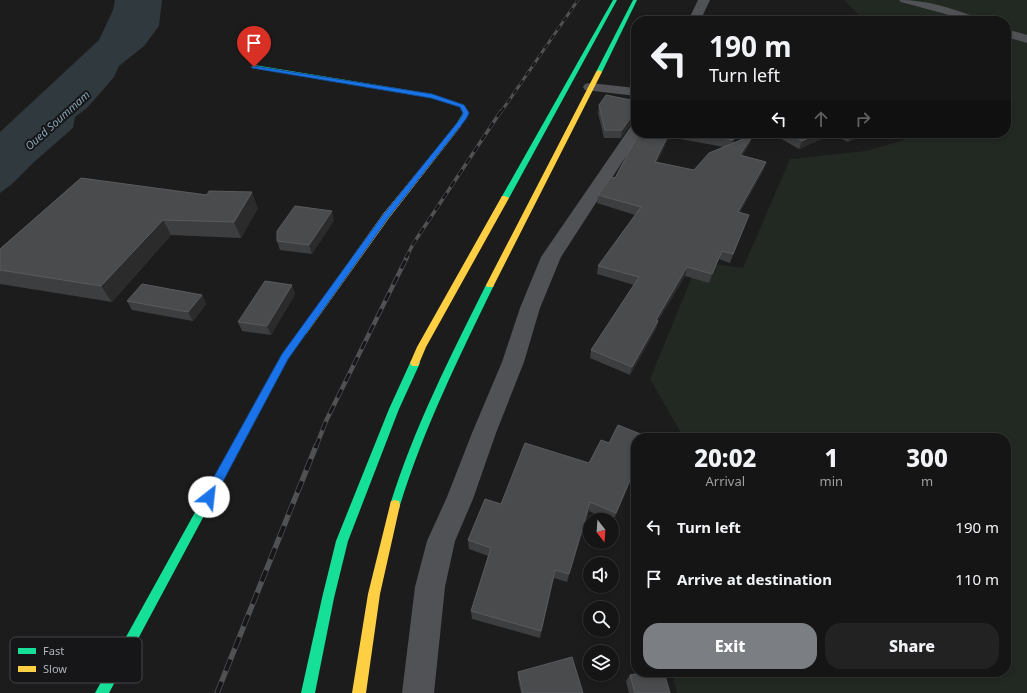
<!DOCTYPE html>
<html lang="en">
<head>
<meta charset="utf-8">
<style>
  body { margin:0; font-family:"Noto Sans",sans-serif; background:#222; color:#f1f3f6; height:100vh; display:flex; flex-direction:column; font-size:15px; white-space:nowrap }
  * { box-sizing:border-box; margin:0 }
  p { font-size:13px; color:#9d9fa0 }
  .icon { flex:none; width:22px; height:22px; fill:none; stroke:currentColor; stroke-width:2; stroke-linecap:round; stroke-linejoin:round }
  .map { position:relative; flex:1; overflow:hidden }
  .panel { position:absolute; left:631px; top:433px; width:380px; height:244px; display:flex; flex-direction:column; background:#151515; border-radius:16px; box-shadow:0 2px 6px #0003,0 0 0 1px #343434 }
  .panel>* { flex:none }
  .top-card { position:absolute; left:631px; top:16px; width:380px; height:122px; border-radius:16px; box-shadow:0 2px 6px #0003,0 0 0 1px #343434; background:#151515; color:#f1f3f6; overflow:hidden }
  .needle { width:26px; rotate:163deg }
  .tools { position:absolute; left:583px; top:513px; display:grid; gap:8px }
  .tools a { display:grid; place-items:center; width:36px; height:36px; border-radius:50%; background:#151515; box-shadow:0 2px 6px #0003,0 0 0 1px #343434; font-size:20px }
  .pin { position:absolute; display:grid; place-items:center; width:34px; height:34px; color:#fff; margin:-41px -17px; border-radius:50% 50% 50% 0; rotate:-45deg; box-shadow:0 0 4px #0007 }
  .pin .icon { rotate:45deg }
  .me { position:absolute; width:44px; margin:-22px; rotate:29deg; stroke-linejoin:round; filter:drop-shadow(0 0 3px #0008) }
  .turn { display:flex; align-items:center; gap:14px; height:84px; padding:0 12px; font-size:18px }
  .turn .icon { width:52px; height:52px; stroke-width:2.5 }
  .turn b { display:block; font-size:28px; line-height:34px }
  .lanes { display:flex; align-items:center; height:38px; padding:0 12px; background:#0003; justify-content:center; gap:20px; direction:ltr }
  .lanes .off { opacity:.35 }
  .eta { display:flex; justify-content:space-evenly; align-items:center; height:68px; text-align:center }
  .eta b { font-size:24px; font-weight:800; line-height:28px }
  .action { display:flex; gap:8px; margin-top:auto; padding:8px 12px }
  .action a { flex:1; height:46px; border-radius:16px; background:#7b7f84; color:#fff; font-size:16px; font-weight:800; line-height:46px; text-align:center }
  .action a+a { background:#222; color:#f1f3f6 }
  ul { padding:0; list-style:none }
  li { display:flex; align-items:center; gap:12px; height:52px; padding:0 12px }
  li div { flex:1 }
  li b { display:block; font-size:15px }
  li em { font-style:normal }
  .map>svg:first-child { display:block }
  .green { fill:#222922 }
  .water { fill:#2f393e }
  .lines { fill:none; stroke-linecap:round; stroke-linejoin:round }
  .street { fill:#505255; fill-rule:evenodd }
  .fast { fill:#16e098; fill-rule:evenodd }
  .slow { fill:#ffcf43; fill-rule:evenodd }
  .rail-far3-casing { stroke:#505153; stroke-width:3 }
  .rail-far2-casing { stroke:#505153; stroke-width:3.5 }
  .rail-far1-casing { stroke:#505153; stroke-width:4.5 }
  .rail-casing { stroke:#505153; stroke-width:5.5 }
  .rail-far3 { stroke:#161618; stroke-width:2; stroke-dasharray:5.5; stroke-linecap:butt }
  .rail-far2 { stroke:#161618; stroke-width:2.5; stroke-dasharray:7; stroke-linecap:butt }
  .rail-far1 { stroke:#161618; stroke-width:3; stroke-dasharray:9; stroke-linecap:butt }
  .rail { stroke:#161618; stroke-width:4; stroke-dasharray:12; stroke-linecap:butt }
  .wall { fill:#3d3e3f; fill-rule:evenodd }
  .shaded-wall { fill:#2b2b2c }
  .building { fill:#4a4b4d; stroke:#595b5e }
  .route { fill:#1a73e8; stroke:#114b97 }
  .labels { text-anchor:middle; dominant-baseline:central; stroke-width:4; stroke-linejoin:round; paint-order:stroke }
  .far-water-label { font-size:11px; font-style:italic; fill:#86a4b5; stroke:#161618 }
  .key { fill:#161618; stroke:#444549; stroke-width:1 }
  .key-label { font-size:11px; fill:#aeb4bc }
</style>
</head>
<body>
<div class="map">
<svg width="1027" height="693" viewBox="0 0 1027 693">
  <rect width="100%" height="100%" fill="#1c1c1c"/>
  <polygon class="green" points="844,0 1027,0 1027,693 677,693 672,672 1006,672 1006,438 684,438 650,379 698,262 743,268 790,159 866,151 904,140 902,133 1006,133 1006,21 865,21"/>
  <polygon class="water" points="115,0 162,0 159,26 144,46 119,66 114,77 87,108 75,117 73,128 34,162 12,184 0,193 0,132 99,40 113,10"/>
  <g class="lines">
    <g class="street">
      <polygon points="698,0 710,0 700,21 688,21"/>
      <path d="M 899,0 C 927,0 952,8 977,18 L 979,21 L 962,21 L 949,15 L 901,2 Z"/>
      <polygon points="1006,29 1027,35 1027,43 1006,37"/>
      <polygon points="590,83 636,88 636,96 585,90 583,87 585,84"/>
      <polygon points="636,124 636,133 641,133 561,257 540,308 524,362 496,433 473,499 455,541 445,587 434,693 402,693 415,587 427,541 447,497 472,433 502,362 520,308 541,257 631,126"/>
    </g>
    <g class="fast">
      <polygon points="613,0 617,0 509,198 505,200 502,200 501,198"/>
      <polygon points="633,0 637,0 602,72 597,73 596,72"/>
      <polygon points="254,65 432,94 464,105 469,113 460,127 458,128 455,126 463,113 460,107 431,98 252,68 251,67"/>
      <path d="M 490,282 L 494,285 C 459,357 424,428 400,505 L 399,509 L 395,510 L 391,509 L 390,505 C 414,428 450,357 486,285 Z"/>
      <polygon points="304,328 308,331 288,359 109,693 95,693 282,355 301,329"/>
      <polygon points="415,359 418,360 420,363 399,409 348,541 334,598 315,693 301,693 322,598 336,541 389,409 410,363 412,360"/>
    </g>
    <g class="slow">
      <polygon points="599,70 602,72 494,285 493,287 487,287 486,285 596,72"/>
      <polygon points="456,125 461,126 389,218 307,333 301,333 300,331 301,329 383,214"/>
      <polygon points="502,196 505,196 509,198 426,347 418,366 412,366 410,363 417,347"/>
      <polygon points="395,500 399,501 400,505 380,594 366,693 352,693 368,594 390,505 391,501"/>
    </g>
    <g class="rail-far3-casing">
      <polyline id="rail-far3" points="501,112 578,0"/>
    </g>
    <g class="rail-far2-casing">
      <polyline id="rail-far2" points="406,258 413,244 501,111"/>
    </g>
    <g class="rail-far1-casing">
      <polyline id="rail-far1" points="316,447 326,421 407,257"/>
    </g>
    <g class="rail-casing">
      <polyline id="rail" points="217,693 316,446"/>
    </g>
    <use href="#rail-far3" class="rail-far3"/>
    <use href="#rail-far2" class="rail-far2"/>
    <use href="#rail-far1" class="rail-far1"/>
    <use href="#rail" class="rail"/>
  </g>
  <g class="wall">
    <polygon points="636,101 636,123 635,123 630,125 621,138 604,138 598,113 599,105"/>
    <path d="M 639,133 L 738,133 L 733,143 L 753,135 L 750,143 L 742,156 L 766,162 L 763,171 L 740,212 L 749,215 L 730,263 L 719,259 L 709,283 L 685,276 L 658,321 L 656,329 L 630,375 L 590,358 L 591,350 L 634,285 L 597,274 L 598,266 L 635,215 L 597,203 L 598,195 L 615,178 ZM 669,137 L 724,147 L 694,170 L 657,162 Z"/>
    <polygon points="780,133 866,133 848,142 832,134 799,149 778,137"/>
    <polygon points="81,178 258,208 241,238 171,235 112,302 0,284 0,249"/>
    <polygon points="334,220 312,254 280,250 277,241"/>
    <polygon points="295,294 271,335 242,331 238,322"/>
    <polygon points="202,295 206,304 193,321 132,310 127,301"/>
    <polygon points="648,437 613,522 612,522 612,520 608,520 589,511 567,582 554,578 540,638 472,619 471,611 488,556 469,549 468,540 501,504 589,463 609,443"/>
    <polygon points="518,672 583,693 521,693 518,679"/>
    <polygon points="630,675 670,693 629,693 626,681"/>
  </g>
  <g class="shaded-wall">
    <polygon points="636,115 635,123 630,125 621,138 622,130 631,117"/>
    <polygon points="669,133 670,133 669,137 653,170 655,162"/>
    <polygon points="736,133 738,133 730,148 733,140"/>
    <polygon points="819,133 832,133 832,134 799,149 802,141"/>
    <polygon points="854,133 866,133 848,142 852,134"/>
    <polygon points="753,135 750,143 737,163 740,155"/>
    <polygon points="766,162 763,171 735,220 738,212"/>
    <polygon points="252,192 258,208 241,238 234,222"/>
    <polygon points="332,211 334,220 312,254 309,245"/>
    <polygon points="749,215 746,224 730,263 733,254"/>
    <polygon points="163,220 171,235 112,302 101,286"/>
    <polygon points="722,251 719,259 709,283 712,274"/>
    <polygon points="687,267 685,276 654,328 656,320"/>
    <polygon points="292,285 295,294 271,335 267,326"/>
    <polygon points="202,295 206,304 193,321 188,312"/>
    <polygon points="658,321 656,329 630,375 632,367"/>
    <polygon points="636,466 636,469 613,522 616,513"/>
    <polygon points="590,502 589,511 567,582 569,574"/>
    <polygon points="555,570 554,578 540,638 541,631"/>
  </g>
  <g class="building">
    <polygon points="606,95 636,101 636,115 631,117 622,130 605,130 599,105"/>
    <polygon points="639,133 669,133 655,162 694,170 709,153 753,135 740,155 766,162 738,212 749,215 733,254 722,251 712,274 687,267 656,320 658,321 632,367 591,350 639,277 598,266 641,207 598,195 611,177 615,178"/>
    <polygon points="695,133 736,133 733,140"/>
    <polygon points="789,133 819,133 802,141"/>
    <polygon points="81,178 207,195 209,191 252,192 234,222 163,220 101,286 0,270 0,249"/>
    <polygon points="295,206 332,211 309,245 277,241 277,231"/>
    <polygon points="265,281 292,285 267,326 238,322"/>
    <polygon points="142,284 202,295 188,312 127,301"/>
    <polygon points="618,425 648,437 648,438 636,438 636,466 616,513 590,502 569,574 555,570 541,631 471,611 491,548 468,540 485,499 501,504 525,443 589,463 601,440 609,443"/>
    <polygon points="572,657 583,693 523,693 518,672"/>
    <polygon points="645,672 664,672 670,693 635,693 630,675"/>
  </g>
  <polygon class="route" points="254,66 432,94 464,105 469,113 466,119 388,218 288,359 213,500 209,502 205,500 203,497 205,493 282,354 383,215 461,118 463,113 460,107 431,98 252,68 252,66"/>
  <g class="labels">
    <g class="far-water-label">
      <text transform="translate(57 120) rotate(-42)">Oued Soummam</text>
    </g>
  </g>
  <rect x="10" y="637" width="132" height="46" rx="6" class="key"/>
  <rect x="18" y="648" width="18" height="6" fill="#16e098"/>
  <rect x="18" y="666" width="18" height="6" fill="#ffcf43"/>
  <g class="key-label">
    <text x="43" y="655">Fast</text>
    <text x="43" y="673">Slow</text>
  </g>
</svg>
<div class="tools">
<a><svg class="needle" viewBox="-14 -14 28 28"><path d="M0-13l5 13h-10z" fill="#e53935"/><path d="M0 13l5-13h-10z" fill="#9d9fa0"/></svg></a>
<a><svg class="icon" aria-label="sound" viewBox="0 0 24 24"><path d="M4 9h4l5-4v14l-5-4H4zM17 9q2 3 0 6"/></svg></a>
<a><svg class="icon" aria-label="search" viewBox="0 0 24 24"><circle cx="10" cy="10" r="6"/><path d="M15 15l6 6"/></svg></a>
<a><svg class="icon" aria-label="layers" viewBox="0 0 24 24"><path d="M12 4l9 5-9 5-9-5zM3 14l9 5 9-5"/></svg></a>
</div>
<div class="pin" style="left:254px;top:67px;background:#d93025"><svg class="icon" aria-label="arrive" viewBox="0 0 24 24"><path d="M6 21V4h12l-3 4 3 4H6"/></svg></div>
<svg class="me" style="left:209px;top:497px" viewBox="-20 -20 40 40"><circle r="19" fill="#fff"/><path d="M0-13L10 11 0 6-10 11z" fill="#1a73e8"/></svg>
<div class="top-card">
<div class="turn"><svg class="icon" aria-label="left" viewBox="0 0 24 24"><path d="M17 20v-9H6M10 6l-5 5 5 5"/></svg><div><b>190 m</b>Turn left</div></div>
<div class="lanes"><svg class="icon" aria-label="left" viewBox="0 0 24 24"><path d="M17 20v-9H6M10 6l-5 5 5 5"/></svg><svg class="icon off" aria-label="ahead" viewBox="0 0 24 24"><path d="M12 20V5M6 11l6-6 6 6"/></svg><svg class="icon off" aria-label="right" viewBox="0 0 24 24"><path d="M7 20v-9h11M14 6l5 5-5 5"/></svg></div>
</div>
<section class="panel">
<div class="eta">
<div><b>20:02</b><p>Arrival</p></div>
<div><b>1</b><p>min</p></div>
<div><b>300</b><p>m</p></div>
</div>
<ul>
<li><svg class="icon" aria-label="left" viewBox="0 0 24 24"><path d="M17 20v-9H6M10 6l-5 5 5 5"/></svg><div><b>Turn left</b></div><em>190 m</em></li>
<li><svg class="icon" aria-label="arrive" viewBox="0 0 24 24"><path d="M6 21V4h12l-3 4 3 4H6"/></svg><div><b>Arrive at destination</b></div><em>110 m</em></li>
</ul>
<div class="action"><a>Exit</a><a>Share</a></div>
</section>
</div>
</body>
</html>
